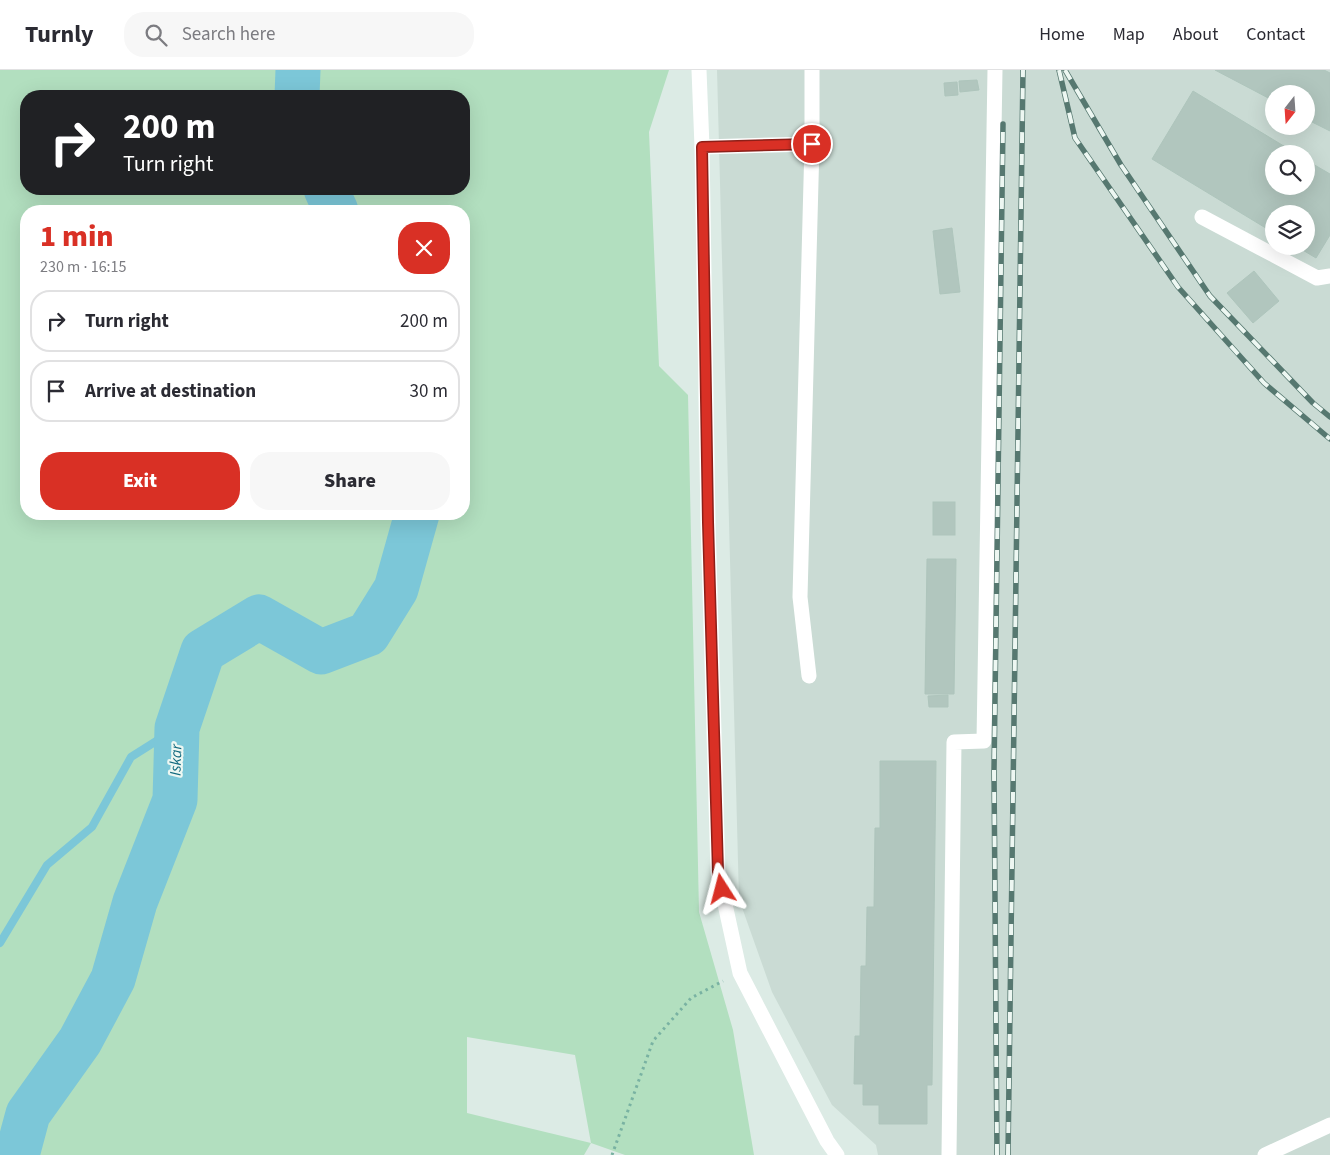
<!DOCTYPE html>
<html lang="en">
<head>
<meta charset="utf-8">
<style>
  body { margin:0; font-family:"Source Sans 3",sans-serif; background:#f7f7f7; color:#2b2b33; height:100vh; display:flex; flex-direction:column; font-size:19px; white-space:nowrap }
  * { box-sizing:border-box; margin:0 }
  p { font-size:16px; color:#7c7c81 }
  .icon { flex:none; width:28px; height:28px; fill:none; stroke:currentColor; stroke-width:2; stroke-linecap:round; stroke-linejoin:round }
  .map { position:relative; flex:1; overflow:hidden }
  .sheet { position:absolute; left:20px; top:135px; width:450px; height:315px; display:flex; flex-direction:column; background:#fff; border-radius:20px; box-shadow:0 5px 20px #0002 }
  .sheet>* { flex:none }
  .guide { position:absolute; left:20px; top:20px; width:450px; height:105px; border-radius:20px; box-shadow:0 5px 20px #0002; background:#202124; color:#fff; overflow:hidden }
  .needle { width:32px; rotate:197deg }
  .fabs { position:absolute; left:1265px; top:15px; display:grid; gap:10px }
  .fabs a { display:grid; place-items:center; width:50px; height:50px; border-radius:50%; background:#fff; box-shadow:0 5px 20px #0002; font-size:25px }
  .pin { position:absolute; display:grid; place-items:center; width:42px; height:42px; color:#fff; margin:-21px; border:2px solid #fff; border-radius:50%; box-shadow:0 1px 5px #0007 }
  .me { position:absolute; width:55px; margin:-28px; rotate:351deg; stroke-linejoin:round; filter:drop-shadow(0 0 4px #0008) }
  .turn { display:flex; align-items:center; gap:18px; height:105px; padding:0 20px; font-size:22px }
  .turn .icon { width:65px; height:65px; stroke-width:2.5 }
  .turn b { display:block; font-size:35px; line-height:42px }
  .round { display:grid; place-items:center; flex:none; width:52px; height:52px; border-radius:20px; background:#f7f7f7 }
  .summary { display:flex; align-items:center; justify-content:space-between; height:85px; padding:0 20px }
  h1 { font-size:30px; font-weight:800; line-height:38px; color:#d93025 }
  .button { display:flex; gap:10px; margin-top:auto; padding:10px 20px }
  .button a { flex:1; height:58px; border-radius:20px; background:#d93025; color:#fff; font-size:20px; font-weight:800; line-height:58px; text-align:center }
  .button a+a { background:#f7f7f7; color:#2b2b33 }
  ul { padding:0; list-style:none }
  li { display:flex; align-items:center; gap:15px; height:62px; margin:0 10px 8px; padding:0 10px; border:2px solid #e1e1e2; border-radius:20px }
  li div { flex:1 }
  li b { display:block; font-size:19px }
  li em { font-style:normal }
  header { display:flex; align-items:center; gap:30px; box-sizing:border-box; height:70px; padding:0 25px; background:#fff; border-bottom:1px solid #e1e1e2 }
  header strong { font-size:24px }
  nav { display:flex; gap:28px; margin-inline-start:auto; font-size:18px }
  .search { width:350px; height:45px; background:#f7f7f7; display:flex; align-items:center; gap:12px; box-sizing:border-box; padding:0 18px; border-radius:20px; color:#7c7c81; font-size:19px }
  .map>svg:first-child { display:block }
  .built { fill:#cadbd4; fill-rule:evenodd }
  .green { fill:#b2dfbf; fill-rule:evenodd }
  .lines { fill:none; stroke-linecap:round; stroke-linejoin:round }
  .stream { stroke:#7cc7d8; stroke-width:8 }
  .river { stroke:#7cc7d8; stroke-width:45 }
  .building { fill:#b1c6be; stroke:#aec5bc }
  .path { stroke:#79b2a2; stroke-width:3; stroke-dasharray:2.5 4; stroke-linecap:butt }
  .minor { stroke:#fff; stroke-width:15 }
  .rail-casing { stroke:#567870; stroke-width:5.5 }
  .rail { stroke:#edf7f2; stroke-width:4; stroke-dasharray:11; stroke-linecap:butt }
  .route-casing { stroke:#8d1f18; stroke-width:12 }
  .route { stroke:#d93025; stroke-width:9 }
  .labels { text-anchor:middle; dominant-baseline:central; stroke-width:4.5; stroke-linejoin:round; paint-order:stroke }
  .water-label { font-size:16px; font-style:italic; fill:#11697e; stroke:#edf7f2 }
</style>
</head>
<body>
<header>
<strong>Turnly</strong>
<div class="search"><svg class="icon" aria-label="search" viewBox="0 0 24 24"><circle cx="10" cy="10" r="6"/><path d="M15 15l6 6"/></svg>Search here</div>
<nav><a>Home</a><a>Map</a><a>About</a><a>Contact</a></nav>
</header>
<div class="map">
<svg width="1330" height="1085" viewBox="0 0 1330 1085">
  <rect width="100%" height="100%" fill="#dcebe5"/>
  <path class="built" d="M 717,0 L 1330,0 L 1330,1085 L 878,1085 L 876,1075 L 832,1035 L 772,922 L 739,829 ZM 1274,24 L 1306,24 L 1306,56 L 1274,56 ZM 1274,84 L 1306,84 L 1306,116 L 1274,116 ZM 1274,144 L 1306,144 L 1306,176 L 1274,176 Z"/>
  <path class="green" d="M 0,0 L 669,0 L 649,62 L 659,296 L 688,325 L 699,842 L 733,960 L 754,1085 L 625,1085 L 591,1073 L 584,1085 L 0,1085 ZM 26,26 L 464,26 L 464,119 L 26,119 ZM 26,141 L 464,141 L 464,444 L 26,444 ZM 467,967 L 575,985 L 591,1073 L 467,1043 Z"/>
  <g class="lines">
    <polyline class="stream" points="0,873 47,795 92,757 131,687 177,658"/>
    <g class="river">
      <polyline points="297,26 298,0"/>
      <polyline points="326,119 336,141"/>
      <polyline points="17,1085 28,1044 80,971 113,909 135,832 175,730 177,658 203,581 259,547 321,582 368,564 396,519 417,444"/>
    </g>
  </g>
  <g class="building">
    <polygon points="1215,0 1324,0 1330,3 1330,61 1306,49 1306,24 1274,24 1274,31"/>
    <polygon points="977,10 979,20 960,22 959,11"/>
    <polygon points="957,12 958,25 945,26 944,13"/>
    <polygon points="1193,21 1297,84 1274,84 1274,116 1306,116 1306,90 1330,104 1330,165 1316,188 1296,176 1306,176 1306,144 1274,144 1274,163 1152,89"/>
    <polygon points="952,158 960,222 940,224 933,161"/>
    <polygon points="1254,201 1279,231 1253,253 1227,223"/>
    <rect x="933" y="432" width="22" height="33"/>
    <polygon points="927,489 956,489 954,624 925,624"/>
    <polygon points="948,625 948,637 929,637 928,626"/>
    <polygon points="880,691 936,691 932,1015 927,1015 927,1054 879,1054 879,1035 863,1035 863,1014 854,1014 855,966 860,966 861,896 866,896 867,837 874,837 875,758 880,758"/>
  </g>
  <g class="lines">
    <polyline class="path" points="612,1085 653,971 691,928 723,911"/>
    <g class="minor">
      <polyline points="699,0 702,77 708,452 718,802 740,903 827,1071 837,1085"/>
      <polyline points="812,0 812,74"/>
      <polyline points="702,77 812,74 800,527 809,606"/>
      <polyline points="1202,147 1317,208 1330,206"/>
      <polyline points="949,1085 954,672 984,671 995,0"/>
      <polyline points="1265,1085 1330,1055"/>
    </g>
    <g class="rail-casing">
      <g id="rail">
        <polyline points="1059,0 1075,68 1178,217 1264,313 1330,369"/>
        <polyline points="1065,0 1121,95 1210,226 1313,333 1330,347"/>
        <polyline points="997,1085 994,701 1003,54"/>
        <polyline points="1008,1085 1023,0"/>
      </g>
    </g>
    <use href="#rail" class="rail"/>
  </g>
  <g class="lines">
    <g class="route-casing">
      <polyline id="route" points="722,819 718,802 708,452 702,77 812,74"/>
    </g>
    <use href="#route" class="route"/>
  </g>
  <g class="labels">
    <g class="water-label">
      <text transform="translate(176 690) rotate(-88)">Iskar</text>
    </g>
  </g>
</svg>
<div class="fabs">
<a><svg class="needle" viewBox="-14 -14 28 28"><path d="M0-13l5 13h-10z" fill="#e53935"/><path d="M0 13l5-13h-10z" fill="#7c7c81"/></svg></a>
<a><svg class="icon" aria-label="search" viewBox="0 0 24 24"><circle cx="10" cy="10" r="6"/><path d="M15 15l6 6"/></svg></a>
<a><svg class="icon" aria-label="layers" viewBox="0 0 24 24"><path d="M12 4l9 5-9 5-9-5zM3 14l9 5 9-5"/></svg></a>
</div>
<div class="pin" style="left:812px;top:74px;background:#d93025"><svg class="icon" aria-label="arrive" viewBox="0 0 24 24"><path d="M6 21V4h12l-3 4 3 4H6"/></svg></div>
<svg class="me" style="left:722px;top:819px" viewBox="-20 -20 40 40"><path d="M0-17L14 15 0 8-14 15z" fill="#d93025" stroke="#fff" stroke-width="4"/></svg>
<div class="guide">
<div class="turn"><svg class="icon" aria-label="right" viewBox="0 0 24 24"><path d="M7 20v-9h11M14 6l5 5-5 5"/></svg><div><b>200 m</b>Turn right</div></div>
</div>
<section class="sheet">
<div class="summary"><div><h1>1 min</h1><p>230 m · 16:15</p></div><a class="round" style="background:#d93025;color:#fff"><svg class="icon" aria-label="close" viewBox="0 0 24 24"><path d="M6 6l12 12M18 6L6 18"/></svg></a></div>
<ul>
<li><svg class="icon" aria-label="right" viewBox="0 0 24 24"><path d="M7 20v-9h11M14 6l5 5-5 5"/></svg><div><b>Turn right</b></div><em>200 m</em></li>
<li><svg class="icon" aria-label="arrive" viewBox="0 0 24 24"><path d="M6 21V4h12l-3 4 3 4H6"/></svg><div><b>Arrive at destination</b></div><em>30 m</em></li>
</ul>
<div class="button"><a>Exit</a><a>Share</a></div>
</section>
</div>
</body>
</html>
